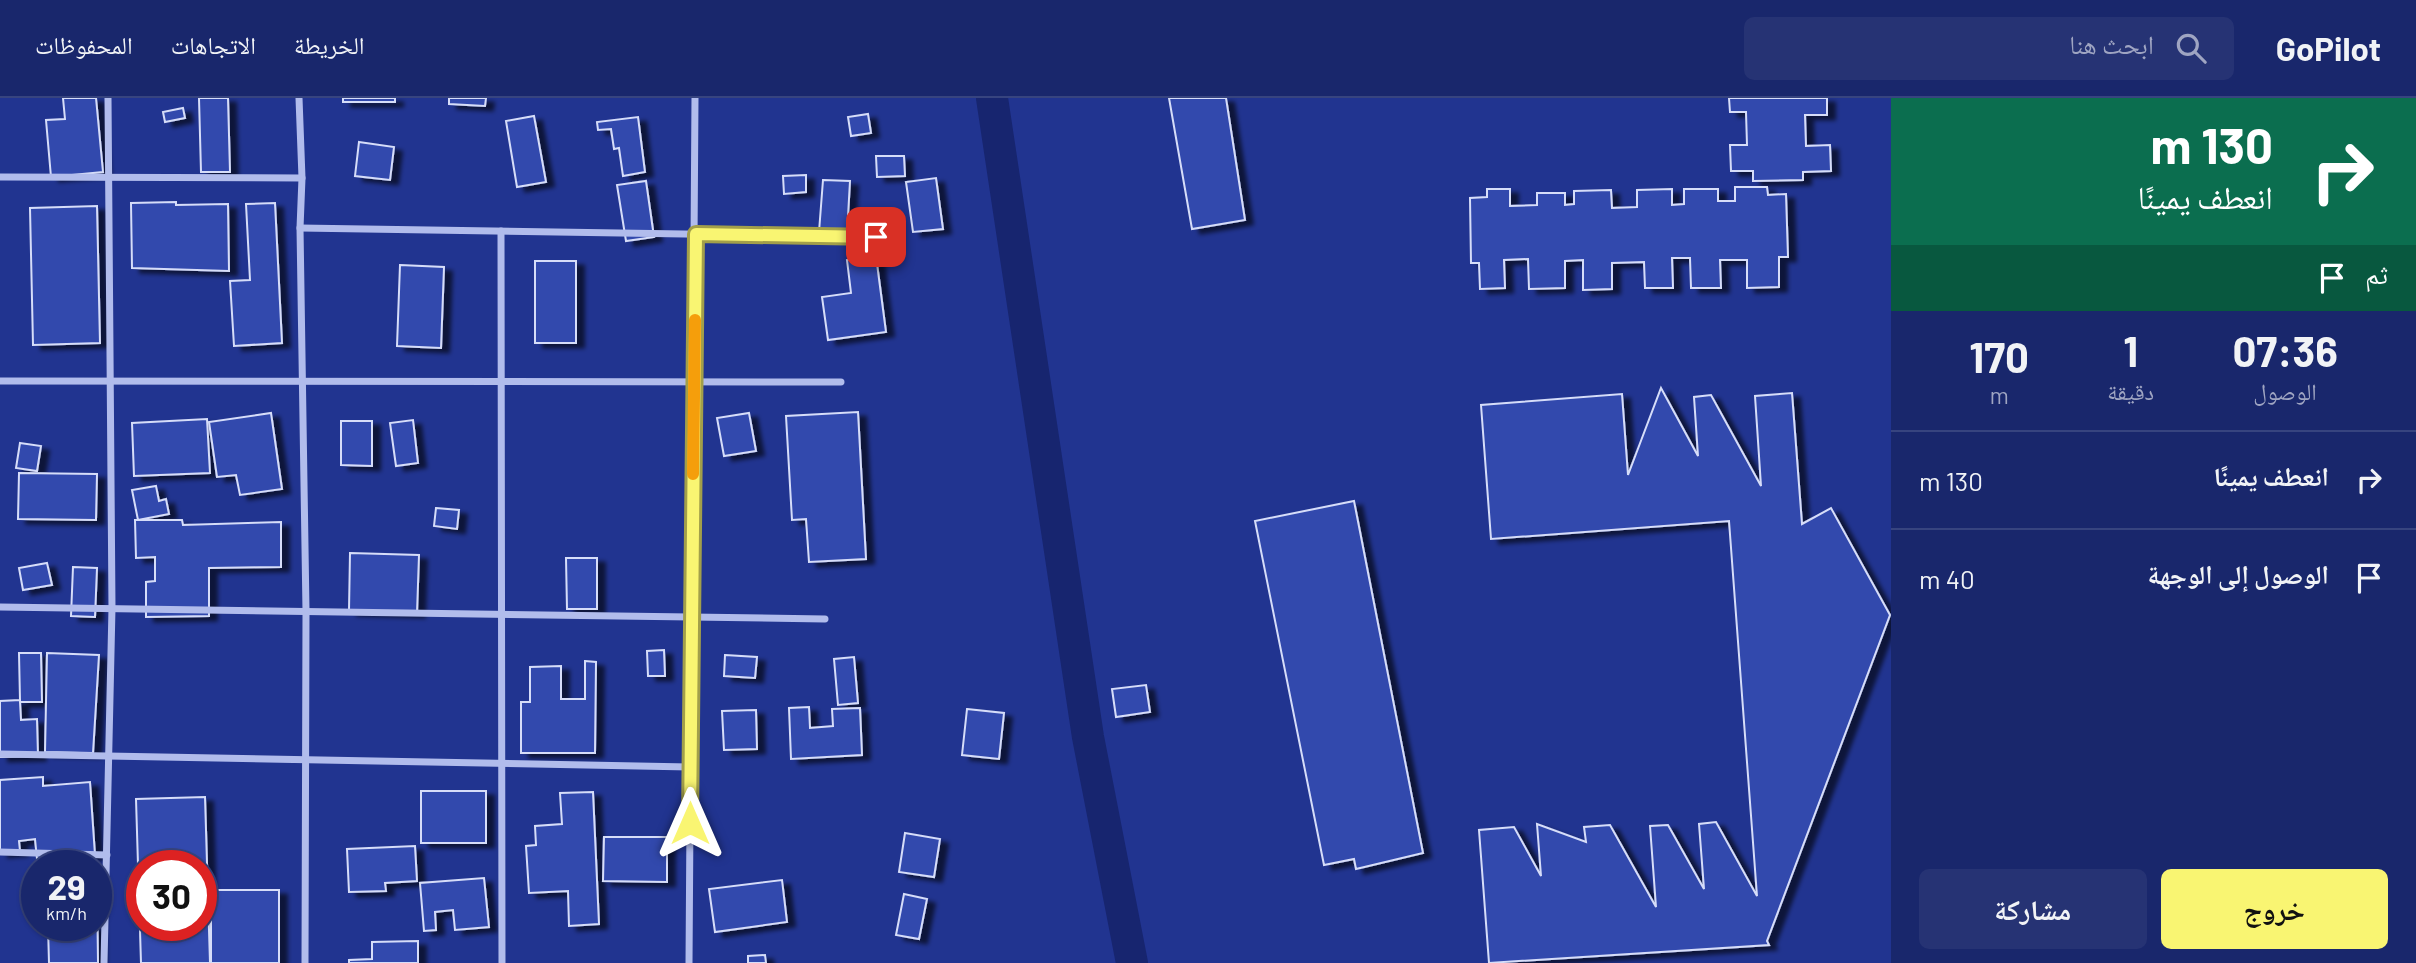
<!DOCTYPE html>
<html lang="ar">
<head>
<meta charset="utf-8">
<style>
  body { margin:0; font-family:Barlow,"Noto Naskh Arabic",sans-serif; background:#263374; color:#f1f3f6; direction:rtl; height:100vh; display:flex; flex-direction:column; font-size:26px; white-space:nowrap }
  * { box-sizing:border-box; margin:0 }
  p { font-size:23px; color:#9fa5c2 }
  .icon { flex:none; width:38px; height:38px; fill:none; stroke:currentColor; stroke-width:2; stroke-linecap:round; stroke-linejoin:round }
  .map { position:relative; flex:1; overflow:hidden; direction:ltr }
  .side { display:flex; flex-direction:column; background:#19276c; width:525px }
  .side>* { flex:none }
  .guide { background:#0b6e4f; color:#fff; overflow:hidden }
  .speed { position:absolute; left:21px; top:752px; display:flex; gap:14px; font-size:35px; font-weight:700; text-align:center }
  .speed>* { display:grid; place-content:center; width:91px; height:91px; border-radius:50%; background:#19276c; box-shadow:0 2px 5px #0004,0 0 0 2px #37447f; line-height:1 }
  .speed small { font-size:18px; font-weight:400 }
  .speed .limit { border:10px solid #d22; background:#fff; color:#111 }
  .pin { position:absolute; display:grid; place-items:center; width:60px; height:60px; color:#fff; margin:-30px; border-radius:14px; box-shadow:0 4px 10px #0006 }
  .me { position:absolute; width:77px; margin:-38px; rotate:0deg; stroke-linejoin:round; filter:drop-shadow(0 0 5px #0008) }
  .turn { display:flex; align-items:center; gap:24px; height:147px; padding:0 28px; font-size:32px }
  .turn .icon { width:91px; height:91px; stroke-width:2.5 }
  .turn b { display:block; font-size:49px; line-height:60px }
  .then { display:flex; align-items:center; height:66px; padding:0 28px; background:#0003; gap:14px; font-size:26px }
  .eta { display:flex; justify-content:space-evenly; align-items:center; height:119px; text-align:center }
  .eta b { font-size:42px; font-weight:700; line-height:49px }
  .action { display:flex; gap:14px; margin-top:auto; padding:14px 28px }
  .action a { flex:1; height:80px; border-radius:10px; background:#f9f572; color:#111; font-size:28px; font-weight:700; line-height:80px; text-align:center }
  .action a+a { background:#263374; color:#f1f3f6 }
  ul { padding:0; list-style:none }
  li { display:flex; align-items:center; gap:21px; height:98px; padding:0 28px; border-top:2px solid #37447f }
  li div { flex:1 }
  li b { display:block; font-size:26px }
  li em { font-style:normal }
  header { display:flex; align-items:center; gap:42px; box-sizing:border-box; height:98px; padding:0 35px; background:#19276c; border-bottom:2px solid #37447f }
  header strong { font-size:33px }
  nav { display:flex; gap:38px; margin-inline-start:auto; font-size:24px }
  .search { width:490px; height:63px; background:#263374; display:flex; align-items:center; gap:18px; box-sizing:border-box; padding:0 24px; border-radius:10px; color:#9fa5c2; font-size:26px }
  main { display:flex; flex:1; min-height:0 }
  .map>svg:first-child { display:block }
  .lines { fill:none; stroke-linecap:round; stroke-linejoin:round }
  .canal { stroke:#17256f; stroke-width:32 }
  .building { fill:#3148ad; stroke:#d6ddf9; stroke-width:2; fill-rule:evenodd; filter:url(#shadow) }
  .street { stroke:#b1bcec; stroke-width:7 }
  .route-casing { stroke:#a29f4a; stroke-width:18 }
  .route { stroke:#f9f572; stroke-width:12 }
  .slow { stroke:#f59e0b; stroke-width:12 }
</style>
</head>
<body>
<header>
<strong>GoPilot</strong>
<div class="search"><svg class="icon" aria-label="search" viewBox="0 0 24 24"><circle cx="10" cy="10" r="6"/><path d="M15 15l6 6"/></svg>ابحث هنا</div>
<nav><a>الخريطة</a><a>الاتجاهات</a><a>المحفوظات</a></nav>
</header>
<main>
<section class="side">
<div class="guide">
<div class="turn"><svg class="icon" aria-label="right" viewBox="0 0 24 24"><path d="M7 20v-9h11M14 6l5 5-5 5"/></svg><div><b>130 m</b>انعطف يمينًا</div></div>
<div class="then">ثم<svg class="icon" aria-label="arrive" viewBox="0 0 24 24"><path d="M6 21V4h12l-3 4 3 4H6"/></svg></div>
</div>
<div class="eta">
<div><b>07:36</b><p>الوصول</p></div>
<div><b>1</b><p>دقيقة</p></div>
<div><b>170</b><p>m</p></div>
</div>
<ul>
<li><svg class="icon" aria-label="right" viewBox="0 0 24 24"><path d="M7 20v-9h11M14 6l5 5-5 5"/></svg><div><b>انعطف يمينًا</b></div><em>130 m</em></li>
<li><svg class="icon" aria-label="arrive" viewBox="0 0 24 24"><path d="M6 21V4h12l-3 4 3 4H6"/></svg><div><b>الوصول إلى الوجهة</b></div><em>40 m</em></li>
</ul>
<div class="action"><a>خروج</a><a>مشاركة</a></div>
</section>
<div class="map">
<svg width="1891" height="865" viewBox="0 0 1891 865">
  <defs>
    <filter id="shadow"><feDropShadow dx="8" dy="4.5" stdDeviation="2" flood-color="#0009"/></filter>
  </defs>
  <rect width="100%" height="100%" fill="#213490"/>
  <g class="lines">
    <polyline class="canal" points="992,0 1088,639 1132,865"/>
  </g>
  <g class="building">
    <polygon points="63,0 96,0 103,74 51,79 46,22 65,21"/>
    <polygon points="199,0 228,0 230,74 201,74"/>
    <rect x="343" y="0" width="52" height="4"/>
    <polygon points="449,0 486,0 485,8 449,6"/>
    <polygon points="1169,0 1226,0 1245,122 1192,131"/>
    <polygon points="1729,0 1827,0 1827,17 1805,17 1806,48 1830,47 1831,73 1803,74 1803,82 1753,83 1753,73 1731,73 1730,47 1747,47 1746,14 1730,14"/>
    <polygon points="183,10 185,20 165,24 163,14"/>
    <polygon points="868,16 871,35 851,38 848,19"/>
    <polygon points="534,18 546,84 517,89 506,23"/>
    <polygon points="638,19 645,74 623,78 619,50 614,51 611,31 598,32 597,24"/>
    <polygon points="359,44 394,49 390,82 355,78"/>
    <polygon points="876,58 904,58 905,78 877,79"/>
    <polygon points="806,77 806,94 784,96 783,78"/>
    <polygon points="936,80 943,131 913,134 906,84"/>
    <polygon points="823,82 850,83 847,136 819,134"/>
    <polygon points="646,83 654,139 626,143 617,87"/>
    <polygon points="1735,89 1767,89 1768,97 1786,96 1788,159 1779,159 1779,189 1747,190 1747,162 1720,162 1721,190 1691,190 1690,160 1672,160 1673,190 1645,190 1644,164 1612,165 1612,191 1583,192 1583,162 1565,163 1565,190 1529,191 1528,161 1504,162 1505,190 1480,191 1479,165 1471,165 1470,100 1487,99 1487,91 1510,91 1510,108 1537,107 1537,95 1565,95 1565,107 1574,106 1574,93 1611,92 1612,110 1637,109 1637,92 1672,91 1672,107 1684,106 1684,91 1718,91 1718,103 1735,103"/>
    <polygon points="176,104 176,107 228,106 229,173 132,170 131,105"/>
    <polygon points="275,105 282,245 234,248 230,183 250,182 246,106"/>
    <polygon points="97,108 100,245 33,247 30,110"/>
    <polygon points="876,158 886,234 828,242 822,199 851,195 847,162"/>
    <rect x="535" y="163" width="41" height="82"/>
    <polygon points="400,167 444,169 441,250 397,248"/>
    <polygon points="1661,290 1698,358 1694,299 1711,297 1761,388 1755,298 1792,295 1802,426 1831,410 1890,517 1767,843 1769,847 1489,865 1479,732 1514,729 1541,778 1537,726 1586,744 1584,729 1610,727 1656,809 1650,728 1668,727 1704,791 1699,726 1716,724 1757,798 1729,423 1491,441 1481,307 1622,296 1628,377"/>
    <polygon points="858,314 866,461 809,464 806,421 792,422 786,318"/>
    <polygon points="271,315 282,391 240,397 236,377 217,379 209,324"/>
    <polygon points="749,315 756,353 724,358 717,320"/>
    <polygon points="207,321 210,375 134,378 132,325"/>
    <polygon points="413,322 418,365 396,368 390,325"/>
    <polygon points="341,323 372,323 372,368 341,367"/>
    <polygon points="20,345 41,348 37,373 16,370"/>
    <polygon points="19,375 97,376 96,422 18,421"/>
    <polygon points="156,388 159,403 166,401 169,416 138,422 132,392"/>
    <polygon points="1354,403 1423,755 1356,771 1354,761 1324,767 1255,423"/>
    <polygon points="436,410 459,412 457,431 434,428"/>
    <polygon points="135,422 182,422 183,427 281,424 281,469 209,470 209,518 146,519 146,484 155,483 155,459 136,460"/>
    <polygon points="350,455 419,457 417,515 349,513"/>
    <polygon points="566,460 597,460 597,511 567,511"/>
    <polygon points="47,465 52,487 23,492 19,470"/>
    <polygon points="73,469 97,470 95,519 71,518"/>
    <polygon points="664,552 665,578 648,578 647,553"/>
    <polygon points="19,555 41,555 42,604 20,604 21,622 37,621 38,658 0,659 0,603 20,602"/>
    <polygon points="47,555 99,557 93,655 45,654"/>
    <polygon points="725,557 757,559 755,580 724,578"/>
    <polygon points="854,559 858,605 838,607 834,561"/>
    <polygon points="585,563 596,564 595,655 521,655 521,604 530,604 530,569 561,568 561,601 585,601"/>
    <polygon points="1146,587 1150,614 1116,619 1112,591"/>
    <polygon points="809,609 810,630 833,628 832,611 860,610 862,657 791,661 789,610"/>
    <polygon points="967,611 1004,615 999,661 962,657"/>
    <polygon points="756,612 757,651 724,652 722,613"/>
    <polygon points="43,679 43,688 90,684 95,757 37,761 35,741 19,743 20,753 0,755 0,682"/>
    <rect x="421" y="693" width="65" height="52"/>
    <polygon points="593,694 599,826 569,828 568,793 529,795 526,748 536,747 535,728 562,726 560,695"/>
    <path d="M 205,699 L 210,865 L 141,865 L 136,701 ZM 142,768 L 201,768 L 201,828 L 142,828 Z"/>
    <polygon points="905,735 940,741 934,779 899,774"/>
    <polygon points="604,739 667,739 667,784 603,783"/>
    <polygon points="415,748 417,783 385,785 386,793 349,794 347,751"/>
    <polygon points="484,780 489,829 455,832 453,812 435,814 436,832 424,833 420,785"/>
    <polygon points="782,782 787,824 715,834 709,791"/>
    <polygon points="97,787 98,865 49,865 48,828 96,828"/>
    <rect x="211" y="792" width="68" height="73"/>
    <polygon points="904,796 927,801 919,841 896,837"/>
    <polygon points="418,843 418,865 349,865 349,862 372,861 372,844"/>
    <polygon points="765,857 766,865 748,865 748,858"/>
  </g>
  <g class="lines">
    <g class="street">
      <polyline points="299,0 302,80 300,130 306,513 305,865"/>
      <polyline points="0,79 302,80"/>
      <polyline points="300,130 876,139"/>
      <polyline points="501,133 502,865"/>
      <polyline points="0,283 841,284"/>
      <polyline points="0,509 825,521"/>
      <polyline points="0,656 690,669"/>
      <polyline points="0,754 107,757"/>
      <polyline points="104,865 112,510 108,0"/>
      <polyline points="689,865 695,0"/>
    </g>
  </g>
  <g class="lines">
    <g class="route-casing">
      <polyline id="route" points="690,725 696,136 876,139"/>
    </g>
    <use href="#route" class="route"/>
    <polyline class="slow" points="693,376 695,222"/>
  </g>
</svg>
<div class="speed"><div>29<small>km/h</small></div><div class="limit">30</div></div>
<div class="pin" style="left:876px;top:139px;background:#d93025"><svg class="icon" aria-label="arrive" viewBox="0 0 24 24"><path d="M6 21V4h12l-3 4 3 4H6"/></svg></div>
<svg class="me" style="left:690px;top:725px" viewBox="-20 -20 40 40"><path d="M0-17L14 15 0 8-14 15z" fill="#f9f572" stroke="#fff" stroke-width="4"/></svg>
</div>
</main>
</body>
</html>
